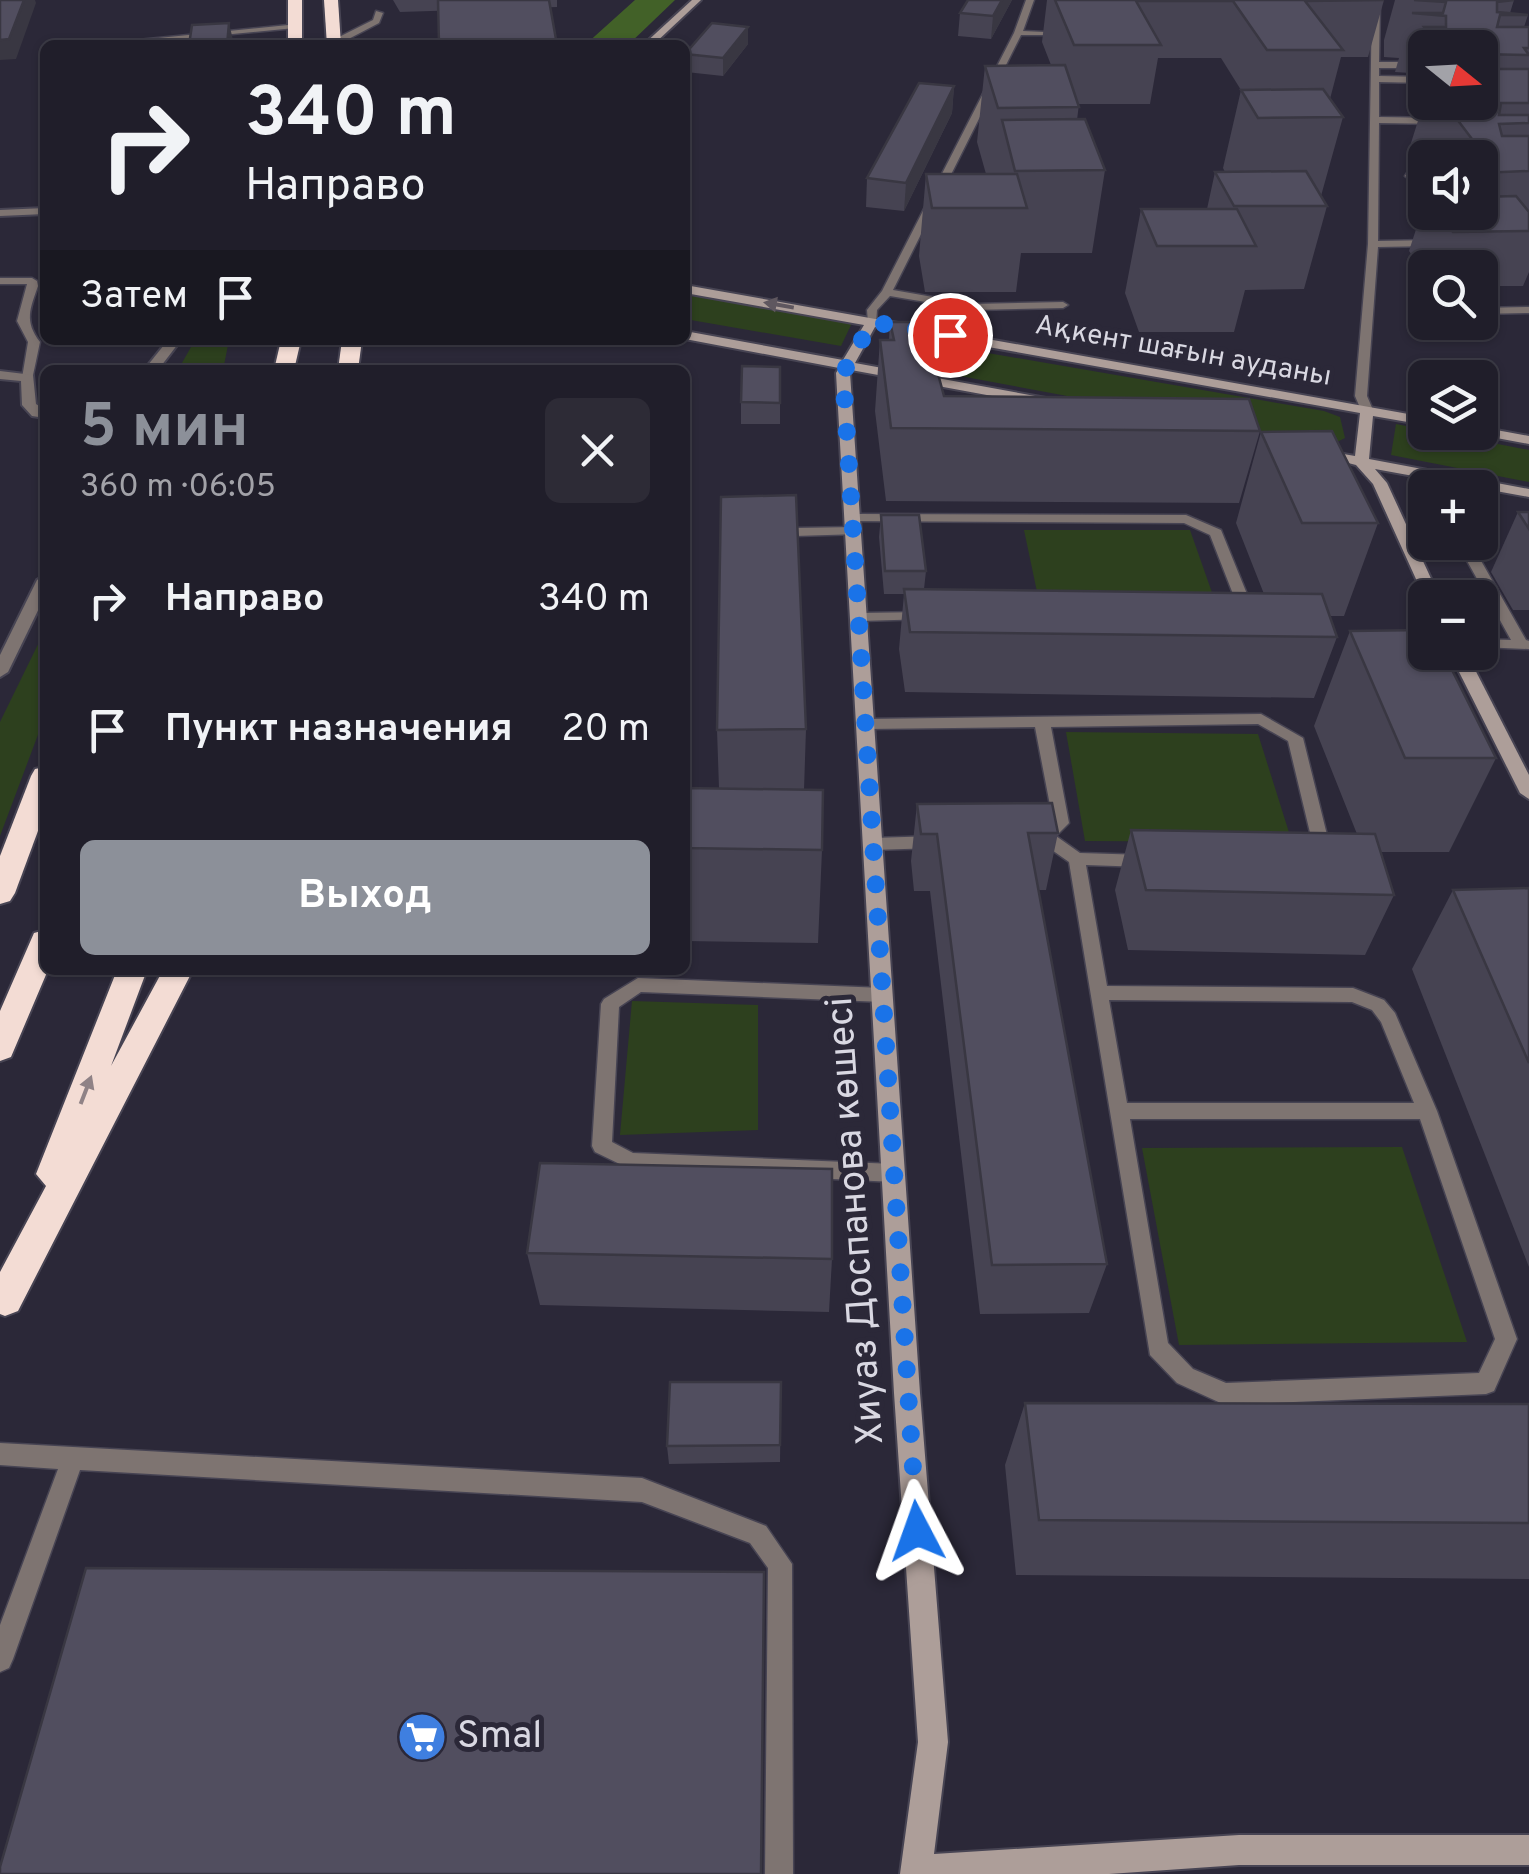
<!DOCTYPE html>
<html lang="ru">
<head>
<meta charset="utf-8">
<style>
  body { margin:0; font-family:Overpass,sans-serif; background:#2d2b36; color:#f1f3f6; height:100vh; display:flex; flex-direction:column; font-size:38px; white-space:nowrap }
  * { box-sizing:border-box; margin:0 }
  p { font-size:32px; color:#a2a2a8 }
  .icon { flex:none; width:55px; height:55px; fill:none; stroke:currentColor; stroke-width:2; stroke-linecap:round; stroke-linejoin:round }
  .map { position:relative; flex:1; overflow:hidden }
  .panel { position:absolute; left:40px; top:365px; width:650px; height:610px; display:flex; flex-direction:column; background:#201e2a; border-radius:15px; box-shadow:0 2px 8px #0004,0 0 0 2px #3d3c47 }
  .panel>* { flex:none }
  .guide { position:absolute; left:40px; top:40px; width:650px; height:305px; border-radius:15px; box-shadow:0 2px 8px #0004,0 0 0 2px #3d3c47; background:#201e2a; color:#f1f3f6; overflow:hidden }
  .needle { width:65px; rotate:108deg }
  .tools { position:absolute; left:1408px; top:30px; display:grid; gap:20px }
  .tools a { display:grid; place-items:center; width:90px; height:90px; border-radius:15px; background:#201e2a; box-shadow:0 2px 8px #0004,0 0 0 2px #3d3c47; font-size:50px }
  .pin { position:absolute; display:grid; place-items:center; width:85px; height:85px; color:#fff; margin:-42px; border:5px solid #fff; border-radius:50%; box-shadow:0 2px 10px #0007 }
  .me { position:absolute; width:110px; margin:-55px; rotate:356deg; stroke-linejoin:round; filter:drop-shadow(0 0 8px #0008) }
  .turn { display:flex; align-items:center; gap:35px; height:210px; padding:0 40px; font-size:45px }
  .turn .icon { width:130px; height:130px; stroke-width:2.5 }
  .turn b { display:block; font-size:70px; line-height:85px }
  .then { display:flex; align-items:center; height:95px; padding:0 40px; background:#0003; gap:20px; font-size:38px }
  .round { display:grid; place-items:center; flex:none; width:105px; height:105px; border-radius:15px; background:#2d2b36 }
  .head { display:flex; align-items:center; justify-content:space-between; height:170px; padding:0 40px }
  h1 { font-size:60px; font-weight:700; line-height:75px; color:#8c9099 }
  .button { display:flex; gap:20px; margin-top:auto; padding:20px 40px }
  .button a { flex:1; height:115px; border-radius:15px; background:#8c9099; color:#fff; font-size:40px; font-weight:700; line-height:115px; text-align:center }
  ul { padding:0; list-style:none }
  li { display:flex; align-items:center; gap:30px; height:130px; padding:0 40px }
  li div { flex:1 }
  li b { display:block; font-size:38px }
  li em { font-style:normal }
  .map>svg:first-child { display:block }
  .green { fill:#2d401e }
  .forest { fill:#426128 }
  .lines { fill:none; stroke-linecap:round; stroke-linejoin:round }
  .lane-casing { stroke:#474453; stroke-width:3 }
  .street-casing { stroke:#474453; stroke-width:4 }
  .secondary-casing { stroke:#474453; stroke-width:4 }
  .highway-casing { stroke:#474453; stroke-width:4 }
  .lane { fill:#7e7471; fill-rule:evenodd }
  .street { fill:#7e7471; fill-rule:evenodd }
  .secondary { fill:#ad9e99; fill-rule:evenodd }
  .highway { fill:#f3dcd4; fill-rule:evenodd }
  .wall { fill:#464352; fill-rule:evenodd }
  .shaded-wall { fill:#393742 }
  .building { fill:#514e5f; stroke:#393742; stroke-width:2.5 }
  .oneway { fill:#5f575f }
  .oneway2 { fill:#8f8286 }
  .route { stroke:#1a73e8; stroke-width:18; stroke-dasharray:0 32.4 }
  .labels { text-anchor:middle; dominant-baseline:central; stroke-width:10; stroke-linejoin:round; paint-order:stroke }
  .far-street-label { font-size:28px; fill:#d9d8e2; stroke:#2b2838 }
  .near-street-label { font-size:38px; fill:#d9d8e2; stroke:#2b2838 }
  .near-poi-label { font-size:38px; fill:#d9d8e2; stroke:#2b2838; text-anchor:start }
</style>
</head>
<body>
<div class="map">
<svg width="1529" height="1874" viewBox="0 0 1529 1874">
  <rect width="100%" height="100%" fill="#2b2838"/>
  <g class="green">
    <polygon points="685,295 852,323 841,346 685,319"/>
    <polygon points="895,337 1324,411 1340,417 1345,438 1331,445 895,364 886,342"/>
    <polygon points="200,340 229,340 223,370 178,370 191,347"/>
    <polygon points="1396,424 1529,450 1529,482 1391,455"/>
    <polygon points="1024,530 1190,530 1216,604 1040,606"/>
    <polygon points="45,630 45,716 0,836 0,722"/>
    <polygon points="1066,732 1258,734 1292,842 1085,841"/>
    <polygon points="632,1001 758,1005 758,1130 620,1135"/>
    <polygon points="1402,1147 1467,1342 1179,1345 1142,1148"/>
  </g>
  <polygon class="forest" points="635,0 675,0 628,45 585,45"/>
  <g class="lines">
    <g class="lane-casing">
      <g id="lane">
        <polygon points="1026,0 1034,0 1023,31 1066,33 1062,35 1021,35 893,290 973,304 1063,302 1068,305 1063,308 973,310 890,296 877,310 876,323 868,323 867,310 882,291 1014,33"/>
        <polygon points="1372,0 1380,0 1379,62 1425,62 1425,68 1379,68 1379,76 1425,77 1425,83 1379,82 1379,117 1440,118 1444,121 1440,124 1379,123 1378,241 1432,240 1437,243 1432,246 1378,247 1367,396 1373,410 1367,414 1361,410 1355,396 1368,244"/>
        <polygon points="376,11 383,13 379,23 337,45 331,45 331,41 373,20"/>
        <polygon points="298,24 295,28 118,45 88,45"/>
        <polygon points="1425,166 1425,172 1417,172 1415,175 1425,182 1425,190 1405,176 1411,167"/>
        <path d="M 0,278 L 32,278 L 37,281 L 38,286 C 30,309 24,321 40,342 L 32,380 L 22,378 L 28,342 L 17,321 L 27,284 L 0,284 Z"/>
        <polygon points="1529,307 1529,313 1480,314 1480,308"/>
        <polygon points="854,514 1186,515 1221,530 1247,594 1235,615 1225,615 1223,612 1233,594 1210,535 1184,523 849,521 849,515"/>
        <polygon points="855,527 860,528 860,534 795,536 788,532 795,528"/>
        <polygon points="1473,555 1480,559 1526,640 1529,641 1529,649 1480,647 1480,639 1511,640 1466,559"/>
        <polygon points="924,612 929,613 929,619 860,621 853,617 860,613"/>
        <path d="M 1261,714 L 1303,738 L 1329,843 L 1317,856 L 1305,856 L 1303,852 L 1312,841 L 1288,741 L 1258,724 L 1051,727 L 1069,823 L 1056,836 L 1080,853 L 1145,855 L 1153,861 L 1145,867 L 1086,865 L 1107,986 L 1353,988 L 1384,1000 L 1395,1013 L 1437,1111 L 1517,1339 L 1494,1391 L 1486,1394 L 1225,1405 L 1177,1383 L 1150,1355 L 1069,862 L 1042,843 L 1031,842 L 1029,838 L 1053,821 L 1035,727 L 866,729 L 858,724 L 866,719 ZM 1109,1000 L 1352,1002 L 1372,1010 L 1381,1022 L 1414,1103 L 1127,1103 ZM 1130,1119 L 1420,1119 L 1495,1339 L 1479,1373 L 1226,1383 L 1193,1369 L 1168,1343 Z"/>
        <polygon points="936,836 944,842 936,848 873,850 865,844 873,838"/>
        <polygon points="638,978 883,988 889,990 892,995 889,1000 883,1002 641,992 619,1007 612,1142 633,1153 894,1164 901,1167 904,1173 901,1179 894,1182 630,1169 595,1152 592,1146 601,1004 604,999"/>
        <polygon points="0,1443 642,1478 766,1526 792,1564 793,1874 765,1874 768,1568 750,1543 642,1502 80,1470 13,1659 9,1668 0,1672 0,1625 58,1469 0,1465"/>
      </g>
    </g>
    <g class="street-casing">
      <g id="street">
        <polygon points="45,208 45,214 0,216 0,210"/>
        <polygon points="168,340 181,340 158,370 144,370"/>
        <polygon points="0,371 33,375 36,404 45,410 45,418 32,416 22,405 21,381 0,379"/>
        <polygon points="45,575 45,596 8,672 0,677 0,655 37,580"/>
      </g>
    </g>
    <g class="secondary-casing">
      <g id="secondary">
        <polygon points="692,0 701,0 653,45 643,45"/>
        <polygon points="685,285 1425,417 1425,425 1373,416 1369,459 1529,489 1529,497 1375,469 1387,483 1440,598 1425,599 1373,484 1356,465 1313,454 1320,450 1355,456 1360,413 875,327 855,363 1046,398 1053,402 1046,406 851,370 850,373 920,1393 948,1742 934,1854 1239,1835 1529,1835 1529,1865 1239,1865 1109,1874 900,1874 918,1742 894,1393 836,373 839,368 685,339 685,331 843,360 864,325 685,293"/>
        <polygon points="1480,427 1529,436 1529,444 1475,434 1480,432"/>
        <polygon points="1449,652 1466,652 1529,775 1529,799 1520,793"/>
      </g>
    </g>
    <g class="highway-casing">
      <g id="highway">
        <rect x="288" y="0" width="14" height="45"/>
        <polygon points="324,0 338,0 341,45 327,45"/>
        <polygon points="281,340 301,340 294,370 274,370"/>
        <polygon points="342,340 362,340 358,370 338,370"/>
        <polygon points="45,767 45,812 15,893 10,901 0,904 0,856 31,776 35,769"/>
        <polygon points="45,930 45,970 48,970 11,1057 0,1061 0,1011 34,933"/>
        <polygon points="117,970 147,970 111,1066 163,970 193,970 18,1311 5,1316 0,1314 0,1272 46,1186 36,1174"/>
      </g>
    </g>
    <use href="#lane" class="lane"/>
    <use href="#street" class="street"/>
    <use href="#secondary" class="secondary"/>
    <use href="#highway" class="highway"/>
  </g>
  <g class="wall">
    <polygon points="393,0 557,0 557,7 400,12"/>
    <polygon points="968,0 1012,0 991,39 958,36 960,13"/>
    <polygon points="1047,0 1384,0 1368,57 1341,57 1330,99 1343,117 1321,196 1327,206 1304,289 1245,290 1234,332 1139,332 1125,293 1141,209 1207,209 1215,172 1225,172 1223,168 1241,90 1221,58 1158,58 1150,104 1079,104 1077,120 1105,170 1092,253 1021,253 1016,292 925,292 919,256 926,174 986,174 977,142 985,66 1051,65 1042,42"/>
    <path d="M 1395,0 L 1514,0 L 1510,13 L 1528,15 L 1524,27 L 1529,27 L 1529,272 L 1523,286 L 1480,286 L 1480,268 L 1425,268 L 1425,274 L 1409,251 L 1419,220 L 1410,205 L 1424,162 L 1411,143 L 1422,108 L 1406,86 L 1410,73 L 1395,72 L 1399,58 L 1384,57 L 1384,40 ZM 1425,48 L 1480,48 L 1480,102 L 1425,102 ZM 1425,158 L 1480,158 L 1480,212 L 1425,212 Z"/>
    <polygon points="748,44 723,76 686,72 685,54"/>
    <polygon points="954,86 952,113 904,211 866,207 867,178"/>
    <polygon points="890,322 944,396 1260,431 1239,503 886,501 875,411 880,340 889,340"/>
    <polygon points="780,367 780,424 741,424 741,402"/>
    <polygon points="1261,432 1378,523 1344,616 1329,616 1337,637 1314,698 905,692 899,649 904,594 884,594 879,537 881,515 926,571 924,589 1264,594 1236,523"/>
    <polygon points="1518,512 1529,512 1529,610 1513,610 1491,572"/>
    <polygon points="1350,631 1496,758 1449,852 1381,852 1394,895 1365,955 1128,950 1115,890 1131,830 1357,834 1314,726"/>
    <polygon points="806,729 804,790 822,850 818,943 685,941 685,788 719,788 717,730"/>
    <polygon points="917,804 1058,833 1046,890 1038,890 1107,1264 1089,1313 980,1314 930,891 914,891 911,861"/>
    <polygon points="1529,888 1529,1267 1412,969 1453,890"/>
    <polygon points="527,1253 832,1259 829,1312 540,1305"/>
    <polygon points="781,1382 780,1462 669,1464 667,1446"/>
    <polygon points="1025,1403 1529,1404 1529,1579 1016,1575 1005,1465"/>
  </g>
  <g class="shaded-wall">
    <polygon points="24,0 35,0 36,3 16,59 0,60 0,40"/>
    <polygon points="1002,0 1012,0 991,39 993,16"/>
    <polygon points="229,23 233,40 233,45 227,45"/>
    <polygon points="748,27 748,44 723,76 723,58"/>
    <polygon points="954,86 952,113 904,211 906,183"/>
  </g>
  <g class="building">
    <polygon points="0,0 24,0 9,39 0,40"/>
    <polygon points="438,0 549,0 557,45 439,45"/>
    <polygon points="968,0 1002,0 993,16 960,13"/>
    <polygon points="1055,0 1384,0 1305,1 1343,50 1267,50 1233,1 1136,1 1161,45 1074,45"/>
    <polygon points="1414,0 1514,0 1497,2 1497,12 1528,15 1500,15 1497,27 1529,27 1529,48 1524,48 1529,55 1480,54 1480,48 1440,48 1424,27 1446,27 1446,16 1412,13 1443,13 1446,2"/>
    <polygon points="229,23 227,45 189,45 192,25"/>
    <polygon points="712,23 748,27 723,58 685,54"/>
    <polygon points="1065,65 1079,107 998,108 985,66"/>
    <polygon points="1480,69 1529,69 1529,103 1501,103 1499,115 1529,115 1529,123 1499,124 1502,136 1529,136 1529,171 1480,173 1480,158 1440,158 1430,143 1475,143 1444,102 1480,102"/>
    <polygon points="919,83 954,86 906,183 867,178"/>
    <polygon points="1323,89 1343,117 1258,118 1241,90"/>
    <polygon points="1085,119 1105,170 1015,171 1002,120"/>
    <polygon points="1306,171 1327,206 1234,206 1215,172"/>
    <polygon points="926,174 1017,174 1027,208 932,208"/>
    <polygon points="1516,196 1529,212 1529,231 1453,232 1438,212 1480,212 1480,197"/>
    <polygon points="1141,209 1237,209 1256,246 1157,246"/>
    <polygon points="890,322 924,322 944,396 1249,399 1260,431 891,428 880,340 894,340"/>
    <polygon points="742,366 780,367 780,403 741,402"/>
    <polygon points="1332,431 1378,523 1302,523 1261,432"/>
    <polygon points="796,495 806,729 717,730 721,497"/>
    <polygon points="1518,512 1529,512 1529,529"/>
    <polygon points="881,515 919,515 926,571 885,571"/>
    <polygon points="904,589 1322,594 1337,637 910,632"/>
    <polygon points="1425,630 1425,652 1443,652 1496,758 1405,758 1350,631"/>
    <polygon points="685,788 823,790 822,850 685,848"/>
    <polygon points="1052,803 1058,833 1028,833 1107,1264 992,1265 937,834 921,834 917,804"/>
    <polygon points="1131,830 1375,834 1394,895 1146,890"/>
    <polygon points="1529,888 1529,1063 1453,890"/>
    <polygon points="540,1163 832,1169 832,1259 527,1253"/>
    <polygon points="670,1382 781,1382 780,1445 667,1446"/>
    <polygon points="1025,1403 1529,1404 1529,1523 1039,1520"/>
    <polygon points="86,1568 764,1572 761,1874 0,1874 0,1867"/>
  </g>
  <defs><path id="oneway-solid" d="M-6-.8H1V-3.2L6.5 0L1 3.2V.8H-6Z" transform="scale(2.5)"/></defs>
  <use class="oneway" href="#oneway-solid" transform="translate(779 305) rotate(-170)"/>
  <use class="oneway2" href="#oneway-solid" transform="translate(86 1090) rotate(-69)"/>
  <g class="lines">
    <polyline class="route" points="917,1531 843,373 872,322 950,335"/>
  </g>
  <defs>
    <g id="supermarket-disc" transform="scale(2.5)"><circle r="9.5" fill="#3f7fe0" stroke="#2b2838"/><path d="M-6-5.5h2.5l.6 2H6L4.5 2H-2.5L-4.4-4H-6ZM-1.5 3.2a1.3 1.3 0 1 0 .1 0ZM3 3.2a1.3 1.3 0 1 0 .1 0Z" fill="#fff"/></g>
  </defs>
  <g fill-rule="evenodd">
    <use href="#supermarket-disc" x="422" y="1737"/>
  </g>
  <g class="labels">
    <g class="far-street-label">
      <text transform="translate(1183 352) rotate(10)">Ақкент шағын ауданы</text>
    </g>
    <g class="near-street-label">
      <text transform="translate(857 1221) rotate(-94)">Хиуаз Доспанова көшесі</text>
    </g>
    <g class="near-poi-label">
      <text x="457" y="1737">Smal</text>
    </g>
  </g>
</svg>
<div class="tools">
<a><svg class="needle" viewBox="-14 -14 28 28"><path d="M0-13l5 13h-10z" fill="#e53935"/><path d="M0 13l5-13h-10z" fill="#a2a2a8"/></svg></a>
<a><svg class="icon" aria-label="sound" viewBox="0 0 24 24"><path d="M4 9h4l5-4v14l-5-4H4zM17 9q2 3 0 6"/></svg></a>
<a><svg class="icon" aria-label="search" viewBox="0 0 24 24"><circle cx="10" cy="10" r="6"/><path d="M15 15l6 6"/></svg></a>
<a><svg class="icon" aria-label="layers" viewBox="0 0 24 24"><path d="M12 4l9 5-9 5-9-5zM3 14l9 5 9-5"/></svg></a>
<a>+</a>
<a>−</a>
</div>
<div class="pin" style="left:950px;top:335px;background:#d93025"><svg class="icon" aria-label="arrive" viewBox="0 0 24 24"><path d="M6 21V4h12l-3 4 3 4H6"/></svg></div>
<svg class="me" style="left:917px;top:1531px" viewBox="-20 -20 40 40"><path d="M0-17L14 15 0 8-14 15z" fill="#1a73e8" stroke="#fff" stroke-width="4"/></svg>
<div class="guide">
<div class="turn"><svg class="icon" aria-label="right" viewBox="0 0 24 24"><path d="M7 20v-9h11M14 6l5 5-5 5"/></svg><div><b>340 m</b>Направо</div></div>
<div class="then">Затем<svg class="icon" aria-label="arrive" viewBox="0 0 24 24"><path d="M6 21V4h12l-3 4 3 4H6"/></svg></div>
</div>
<section class="panel">
<div class="head"><div><h1>5 мин</h1><p>360 m · 06:05</p></div><a class="round"><svg class="icon" aria-label="close" viewBox="0 0 24 24"><path d="M6 6l12 12M18 6L6 18"/></svg></a></div>
<ul>
<li><svg class="icon" aria-label="right" viewBox="0 0 24 24"><path d="M7 20v-9h11M14 6l5 5-5 5"/></svg><div><b>Направо</b></div><em>340 m</em></li>
<li><svg class="icon" aria-label="arrive" viewBox="0 0 24 24"><path d="M6 21V4h12l-3 4 3 4H6"/></svg><div><b>Пункт назначения</b></div><em>20 m</em></li>
</ul>
<div class="button"><a>Выход</a></div>
</section>
</div>
</body>
</html>
